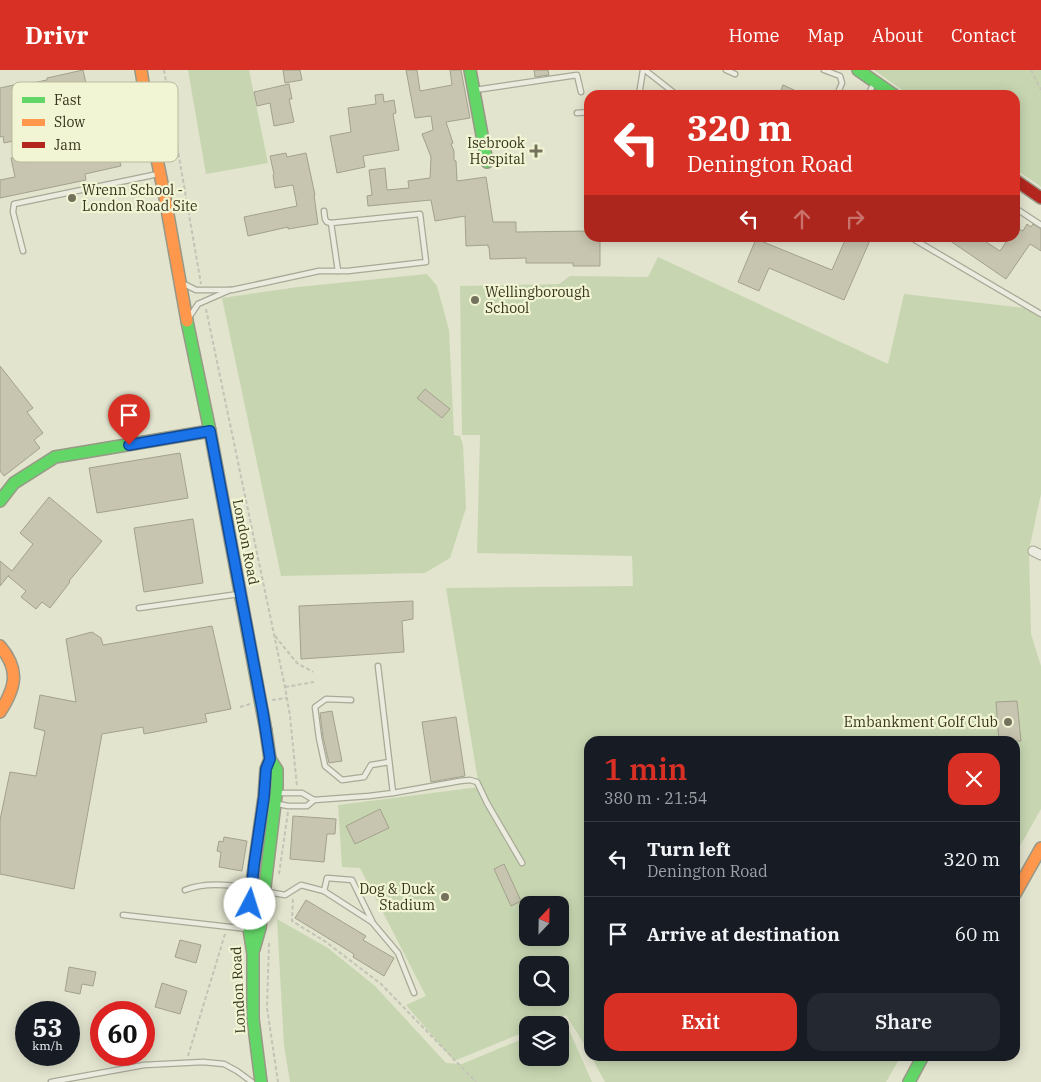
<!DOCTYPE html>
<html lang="en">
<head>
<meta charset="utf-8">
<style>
  body { margin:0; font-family:"IBM Plex Serif",serif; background:#242831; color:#f1f3f6; height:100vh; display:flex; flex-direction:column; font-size:19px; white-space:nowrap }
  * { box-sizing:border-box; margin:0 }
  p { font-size:16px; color:#9ea1a6 }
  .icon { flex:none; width:28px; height:28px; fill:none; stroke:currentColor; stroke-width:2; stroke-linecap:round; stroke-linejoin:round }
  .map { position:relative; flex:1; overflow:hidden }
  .panel { position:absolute; left:584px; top:666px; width:436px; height:325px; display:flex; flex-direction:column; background:#171b24; border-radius:15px; box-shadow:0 2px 12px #0003 }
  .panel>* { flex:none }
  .top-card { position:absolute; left:584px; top:20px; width:436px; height:152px; border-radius:15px; box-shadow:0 2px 12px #0003; background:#d93025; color:#fff; overflow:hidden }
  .needle { width:32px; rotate:22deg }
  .controls { position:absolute; left:519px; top:826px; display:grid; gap:10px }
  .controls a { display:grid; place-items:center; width:50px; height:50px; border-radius:10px; background:#171b24; box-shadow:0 2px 12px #0003; font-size:25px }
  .speed { position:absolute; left:15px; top:931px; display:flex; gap:10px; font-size:25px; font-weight:700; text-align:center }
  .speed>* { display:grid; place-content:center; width:65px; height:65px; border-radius:50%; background:#171b24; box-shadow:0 2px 12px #0003; line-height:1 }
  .speed small { font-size:12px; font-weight:400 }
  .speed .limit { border:8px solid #d22; background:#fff; color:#111 }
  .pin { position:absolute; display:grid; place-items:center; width:42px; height:42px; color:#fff; margin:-51px -21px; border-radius:50% 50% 50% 0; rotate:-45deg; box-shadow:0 0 5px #0007 }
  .pin .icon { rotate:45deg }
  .me { position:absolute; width:55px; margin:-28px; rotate:5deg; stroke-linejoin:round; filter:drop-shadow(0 0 4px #0008) }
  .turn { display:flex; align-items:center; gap:18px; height:105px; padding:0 20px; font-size:22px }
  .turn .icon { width:65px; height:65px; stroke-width:2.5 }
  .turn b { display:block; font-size:35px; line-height:42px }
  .lanes { display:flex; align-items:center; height:48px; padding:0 20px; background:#0003; justify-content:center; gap:25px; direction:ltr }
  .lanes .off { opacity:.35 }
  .round { display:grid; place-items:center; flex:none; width:52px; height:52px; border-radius:15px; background:#242831 }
  .headline { display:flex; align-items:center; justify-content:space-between; height:85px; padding:0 20px }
  h1 { font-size:30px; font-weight:600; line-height:38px; color:#d93025 }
  .button { display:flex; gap:10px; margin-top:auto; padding:10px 20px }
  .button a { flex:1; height:58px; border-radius:15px; background:#d93025; color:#fff; font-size:20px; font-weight:600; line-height:58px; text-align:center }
  .button a+a { background:#242831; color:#f1f3f6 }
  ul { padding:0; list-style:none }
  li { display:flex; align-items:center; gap:15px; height:75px; padding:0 20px; border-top:1px solid #363941 }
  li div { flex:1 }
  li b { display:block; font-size:19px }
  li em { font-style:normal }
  header { display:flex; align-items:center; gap:30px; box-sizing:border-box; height:70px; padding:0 25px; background:#d93025; color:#fff }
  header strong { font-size:24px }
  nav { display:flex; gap:28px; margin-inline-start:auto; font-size:18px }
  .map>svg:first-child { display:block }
  .green { fill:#c7d6b1; fill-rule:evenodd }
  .building { fill:#c7c5af; stroke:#a3a18d }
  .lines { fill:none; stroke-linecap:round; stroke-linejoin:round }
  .lane-casing { stroke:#a8a997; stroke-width:7 }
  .street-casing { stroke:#a8a997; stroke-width:11 }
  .fast-casing { stroke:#989887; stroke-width:14 }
  .slow-casing { stroke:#989887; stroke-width:14 }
  .jam-casing { stroke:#989887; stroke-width:14 }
  .path { stroke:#c3c4b6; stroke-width:2; stroke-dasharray:4 2.5; stroke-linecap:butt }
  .lane { stroke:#ebecdf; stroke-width:4.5 }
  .street { stroke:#ebecdf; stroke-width:9 }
  .fast { stroke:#63d668; stroke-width:11 }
  .slow { stroke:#ff974d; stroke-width:11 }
  .jam { stroke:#b3261e; stroke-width:11 }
  .route-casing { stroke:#114b97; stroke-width:12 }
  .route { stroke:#1a73e8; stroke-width:9 }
  .poi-dot { fill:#74725c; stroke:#f1f5d4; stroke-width:2 }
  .labels { text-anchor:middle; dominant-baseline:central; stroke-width:4.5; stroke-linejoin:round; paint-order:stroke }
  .poi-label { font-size:14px; fill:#38351f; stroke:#f1f5d4; text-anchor:end }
  .street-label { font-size:14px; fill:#38351f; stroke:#f1f5d4 }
  .key { fill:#f1f5d4; stroke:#babb9e; stroke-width:1 }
  .key-label { font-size:14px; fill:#38351f }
</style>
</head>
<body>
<header>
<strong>Drivr</strong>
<nav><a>Home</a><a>Map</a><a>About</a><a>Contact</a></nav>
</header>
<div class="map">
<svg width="1041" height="1012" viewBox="0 0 1041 1012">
  <rect width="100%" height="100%" fill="#e2e4ce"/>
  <g class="green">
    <polygon points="188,0 249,0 268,93 206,104"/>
    <polygon points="874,0 1041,0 1041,117 1015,99 1015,25 909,25"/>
    <path d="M 658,187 L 888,294 L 904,224 L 1041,240 L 1041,424 L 1029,480 L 1031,564 L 1041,596 L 1041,739 L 1015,785 L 1015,671 L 589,671 L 589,982 L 566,945 L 542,955 L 528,955 L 527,961 L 454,991 L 406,935 L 426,926 L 360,798 L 342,797 L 338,735 L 479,717 L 446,518 L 633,516 L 632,486 L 477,483 L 480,365 L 462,365 L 460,216 L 559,214 L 570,206 L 648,207 ZM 528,835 L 560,835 L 560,868 L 528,868 ZM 528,895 L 560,895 L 560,928 L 528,928 Z"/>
    <polygon points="427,204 437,216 449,260 454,365 460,366 463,375 466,438 450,488 425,503 281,506 222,228 298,217"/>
    <polygon points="277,849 328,878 375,916 446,993 462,994 527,967 528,988 560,988 560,955 556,955 565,951 592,1012 290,1012 284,976"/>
    <polygon points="591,986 901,986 886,1012 605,1012"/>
  </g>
  <g class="building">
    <polygon points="83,0 88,22 75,25 83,63 71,66 76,90 117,81 121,96 85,104 86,110 0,128 0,110 15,107 11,88 24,86 25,92 48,87 44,70 30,74 28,68 4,73 3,66 0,67 0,18 18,14 18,16 47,10 47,8"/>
    <polygon points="283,0 300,0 302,10 285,13"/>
    <polygon points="406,0 417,0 420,21 452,15 450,0 461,0 470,48 446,52 453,73 451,74 454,81 454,90 456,91 457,111 486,107 493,152 516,152 516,162 589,161 589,168 600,168 600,196 573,196 573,193 526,193 526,188 490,189 489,177 488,177 488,175 466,176 465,146 435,151 431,130 368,136 367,126 372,125 369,100 385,98 387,120 409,118 408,111 430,108 431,87 422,64 433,60 431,46 415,48"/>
    <polygon points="534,0 548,0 549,5 535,7"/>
    <polygon points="289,14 292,29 289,29 294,52 274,56 270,33 257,36 254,22"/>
    <polygon points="783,15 805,25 779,25"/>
    <polygon points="383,24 384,32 394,30 396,43 393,44 399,80 363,86 365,97 337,103 330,66 351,62 348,38 376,34 375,25"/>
    <polygon points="286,83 287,87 306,83 315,125 314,125 318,154 288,159 288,157 248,166 244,147 297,136 293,115 275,118 273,105 274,104 270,86"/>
    <polygon points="1027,154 1031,157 1033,154 1041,159 1041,181 1030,174 1006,209 946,168 980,168 1000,181 1009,168 1015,168 1015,165 1019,159 1023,161"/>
    <polygon points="846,168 871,168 844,230 769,198 759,221 738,212 756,169 832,200"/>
    <polygon points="0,296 33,338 27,342 43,363 34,370 40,378 4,406 0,401"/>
    <polygon points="425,319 450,339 442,348 417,328"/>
    <polygon points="180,383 188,428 97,443 89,398"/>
    <polygon points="49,427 102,471 69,511 70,512 50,538 42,532 36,539 21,527 26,521 8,506 9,505 0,516 0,491 12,501 33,474 20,463"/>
    <polygon points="193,449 203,513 144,522 134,458"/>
    <polygon points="413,531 413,549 402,551 404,582 301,589 299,536"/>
    <polygon points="212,556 231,639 205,644 207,652 144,664 143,657 102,664 74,819 0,804 0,750 10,702 36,706 45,661 34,658 40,625 76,632 66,569 92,562 101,568 103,575"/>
    <polygon points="1017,631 1021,671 999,671 996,632"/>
    <polygon points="332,641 342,691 329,693 323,667 320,643"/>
    <polygon points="456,647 465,706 431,712 422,652"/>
    <polygon points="380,739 389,758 355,774 346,756"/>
    <polygon points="293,746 336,749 335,764 327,764 324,792 290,789"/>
    <polygon points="224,767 247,771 242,801 219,797 221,782 217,781 219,771 223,772"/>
    <polygon points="504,794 521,831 511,836 494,799"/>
    <polygon points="306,830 366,866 363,870 394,888 384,906 353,887 354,884 295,848"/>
    <polygon points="180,870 201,875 196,893 175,887"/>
    <polygon points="69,897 96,902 93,916 82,914 80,924 65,921"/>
    <polygon points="162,913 187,921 180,944 155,937"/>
  </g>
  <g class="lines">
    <g class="lane-casing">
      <g id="lane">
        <polyline points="645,0 673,22 674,25"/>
        <polyline points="726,0 735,4"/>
        <polyline points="824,0 840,6 842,13 837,25"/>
        <polyline points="475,20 577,5 581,22"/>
        <polyline points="639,25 643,0"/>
        <polyline points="868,25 874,13"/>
        <polyline points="577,43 589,42"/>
        <polyline points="488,92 511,88"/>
        <polyline points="1015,138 1041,155"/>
        <polyline points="331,153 338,201"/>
        <polyline points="915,168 915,170 1041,244"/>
        <polyline points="23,181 13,142 14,134 158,104"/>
        <polyline points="184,214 196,220 232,220 319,201 348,201 426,192 420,144 331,153 327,152 325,149 324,141"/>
        <polyline points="190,246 198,234 230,220"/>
        <polyline points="139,538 239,524"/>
        <polyline points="351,630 326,629 315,637 319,668 325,696 342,710 364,707 371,695 389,692"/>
        <polyline points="279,723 302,723 314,730 369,726 393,723 378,596"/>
        <polyline points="393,723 460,711 470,710 477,712 487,733 522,793"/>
        <polyline points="278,734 288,736 307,736 314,730"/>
        <path d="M 185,820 C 205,812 227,814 248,818"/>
        <polyline points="324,821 327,808 352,810 372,851"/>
        <polyline points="268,822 285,825 301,815 324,821 372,852 398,883 414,923"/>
        <polyline points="123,845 248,859"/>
        <polyline points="51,1012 144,995 203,992 224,994 237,1001 252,1012"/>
      </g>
    </g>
    <g class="street-casing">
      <polyline id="street" points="1033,481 1041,485"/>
    </g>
    <g class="fast-casing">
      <g id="fast">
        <polyline points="470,0 487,92"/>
        <polyline points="858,0 894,25"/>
        <polyline points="187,251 210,361 266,661"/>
        <polyline points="0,431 14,413 55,387 210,361"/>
        <polyline points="250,826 249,859 253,884 253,949 261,1012"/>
        <polyline points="254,879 260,858 277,717 277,700 270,689"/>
        <polyline points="909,1012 923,986"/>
      </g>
    </g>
    <g class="slow-casing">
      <g id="slow">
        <polyline points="141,0 149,50 165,128 187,251"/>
        <path d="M 0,576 C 20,600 16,617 0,642"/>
        <polyline points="1015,824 1041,778"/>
        <polyline points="250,826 264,727 266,699 270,689 266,661"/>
      </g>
    </g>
    <g class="jam-casing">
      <polyline id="jam" points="1015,110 1041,128"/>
    </g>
    <g class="path">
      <polyline points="164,0 201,214"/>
      <polyline points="1031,0 1041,20"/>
      <polyline points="206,239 285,617 290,646 297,717"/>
      <polyline points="275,566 297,593 313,602"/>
      <polyline points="285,617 314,612"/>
      <polyline points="272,630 287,628"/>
      <polyline points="240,637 250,634"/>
      <polyline points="279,804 288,742"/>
      <polyline points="293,829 292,851 326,872 381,914 476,1012"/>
      <polyline points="269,873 267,938 278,1012"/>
      <polyline points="188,986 225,864"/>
    </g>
    <use href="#lane" class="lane"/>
    <use href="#street" class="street"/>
    <use href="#fast" class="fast"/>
    <use href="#slow" class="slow"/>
    <use href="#jam" class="jam"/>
  </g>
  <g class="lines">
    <g class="route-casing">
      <polyline id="route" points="129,375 210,361 263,643 270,689 266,699 264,727 254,795 250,834"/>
    </g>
    <use href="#route" class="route"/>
  </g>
  <g class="poi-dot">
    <path d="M533.5 73.5h5v5h5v5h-5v5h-5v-5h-5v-5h5z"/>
    <circle cx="72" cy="128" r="5"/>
    <circle cx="475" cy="230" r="5"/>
    <circle cx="1008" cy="652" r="5"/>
    <circle cx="445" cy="827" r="5"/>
  </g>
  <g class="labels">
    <g class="poi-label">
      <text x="525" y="73">Isebrook<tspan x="525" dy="16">Hospital</tspan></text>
      <text x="82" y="120" text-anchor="start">Wrenn School -<tspan x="82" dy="16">London Road Site</tspan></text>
      <text x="485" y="222" text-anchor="start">Wellingborough<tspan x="485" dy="16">School</tspan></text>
      <text x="998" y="652">Embankment Golf Club</text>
      <text x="435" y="819">Dog &amp; Duck<tspan x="435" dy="16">Stadium</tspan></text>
    </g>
    <g class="street-label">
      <text transform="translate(246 472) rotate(79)">London Road</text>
      <text transform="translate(238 920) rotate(-93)">London Road</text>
    </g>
  </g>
  <rect x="12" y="12" width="166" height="80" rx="8" class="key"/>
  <rect x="22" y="27" width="23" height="6" fill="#63d668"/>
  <rect x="22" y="49" width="23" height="7" fill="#ff974d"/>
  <rect x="22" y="72" width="23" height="6" fill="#b3261e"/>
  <g class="key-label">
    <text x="54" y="35">Fast</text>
    <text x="54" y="57">Slow</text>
    <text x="54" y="80">Jam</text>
  </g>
</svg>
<div class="controls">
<a><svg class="needle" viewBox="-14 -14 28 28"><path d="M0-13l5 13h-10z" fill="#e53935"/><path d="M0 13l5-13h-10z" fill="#9ea1a6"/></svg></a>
<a><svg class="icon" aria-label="search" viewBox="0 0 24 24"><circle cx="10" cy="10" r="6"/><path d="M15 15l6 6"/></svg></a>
<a><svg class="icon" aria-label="layers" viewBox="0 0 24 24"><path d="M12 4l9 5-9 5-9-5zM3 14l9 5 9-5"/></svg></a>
</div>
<div class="speed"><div>53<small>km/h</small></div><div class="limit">60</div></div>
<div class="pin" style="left:129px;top:375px;background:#d93025"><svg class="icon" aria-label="arrive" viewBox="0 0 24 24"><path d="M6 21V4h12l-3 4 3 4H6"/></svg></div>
<svg class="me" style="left:250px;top:834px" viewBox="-20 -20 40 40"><circle r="19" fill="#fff"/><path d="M0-13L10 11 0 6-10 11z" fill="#1a73e8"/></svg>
<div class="top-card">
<div class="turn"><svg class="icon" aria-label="left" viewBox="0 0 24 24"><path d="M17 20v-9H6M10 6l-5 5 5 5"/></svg><div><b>320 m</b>Denington Road</div></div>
<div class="lanes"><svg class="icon" aria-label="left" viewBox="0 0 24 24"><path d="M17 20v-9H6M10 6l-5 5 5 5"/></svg><svg class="icon off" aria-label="ahead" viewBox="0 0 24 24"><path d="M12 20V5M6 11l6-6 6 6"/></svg><svg class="icon off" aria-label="right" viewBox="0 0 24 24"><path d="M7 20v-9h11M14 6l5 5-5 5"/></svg></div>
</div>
<section class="panel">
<div class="headline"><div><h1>1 min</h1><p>380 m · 21:54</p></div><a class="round" style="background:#d93025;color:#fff"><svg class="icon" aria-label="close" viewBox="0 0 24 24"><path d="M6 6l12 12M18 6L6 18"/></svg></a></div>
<ul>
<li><svg class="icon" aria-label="left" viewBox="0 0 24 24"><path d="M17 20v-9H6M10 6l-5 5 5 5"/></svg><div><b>Turn left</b><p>Denington Road</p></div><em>320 m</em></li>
<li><svg class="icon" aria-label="arrive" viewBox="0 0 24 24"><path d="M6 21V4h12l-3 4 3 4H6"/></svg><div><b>Arrive at destination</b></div><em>60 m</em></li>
</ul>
<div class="button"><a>Exit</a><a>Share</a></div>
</section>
</div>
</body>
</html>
